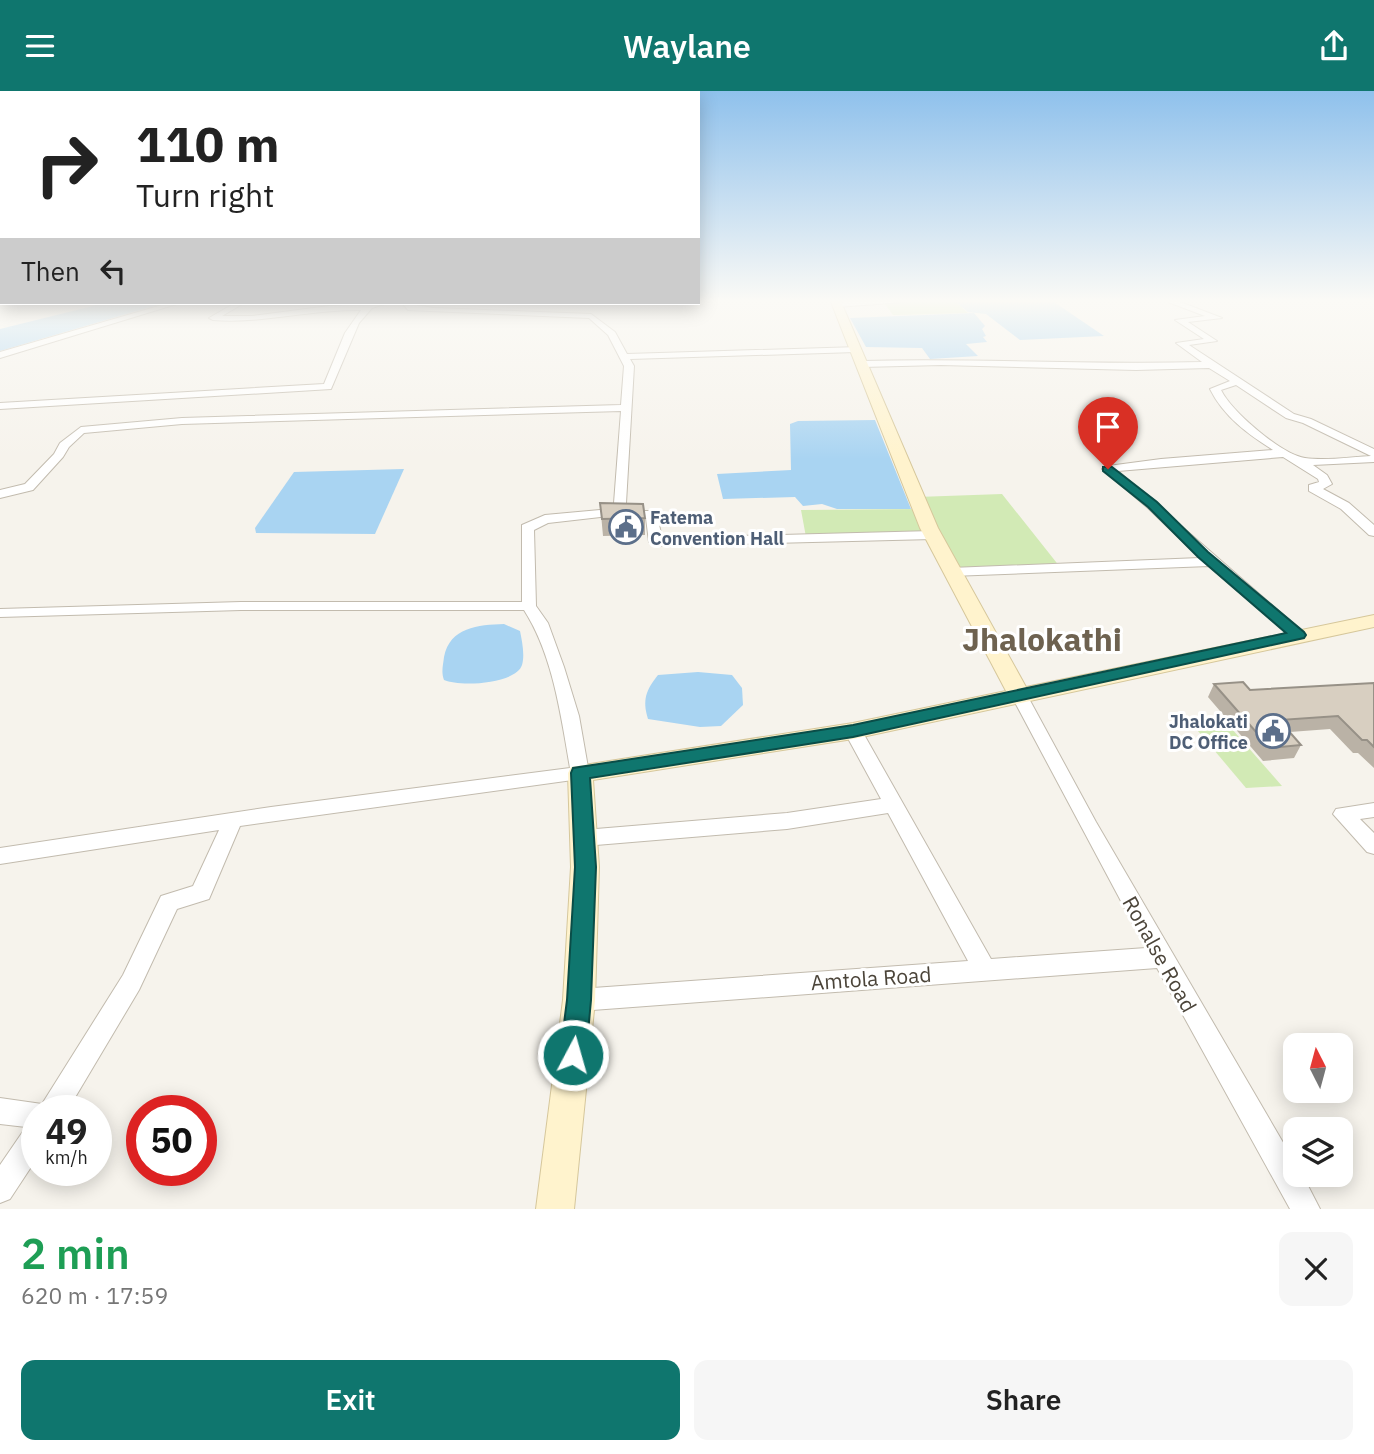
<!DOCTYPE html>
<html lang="en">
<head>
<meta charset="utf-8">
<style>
  body { margin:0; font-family:"IBM Plex Sans",sans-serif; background:#f6f6f6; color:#222; height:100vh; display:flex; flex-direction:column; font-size:26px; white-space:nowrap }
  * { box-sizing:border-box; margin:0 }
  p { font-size:23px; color:#767676 }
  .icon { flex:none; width:38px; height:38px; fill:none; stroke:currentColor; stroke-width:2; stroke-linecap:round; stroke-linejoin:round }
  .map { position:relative; height:1118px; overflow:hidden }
  .panel { display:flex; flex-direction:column; background:#fff; flex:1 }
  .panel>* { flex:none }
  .hud { position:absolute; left:0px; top:0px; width:700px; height:214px; box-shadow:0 4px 18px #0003; background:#fff; color:#222; overflow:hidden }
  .needle { width:46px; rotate:354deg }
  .tools { position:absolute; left:1283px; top:942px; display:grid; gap:14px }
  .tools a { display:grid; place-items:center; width:70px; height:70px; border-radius:14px; background:#fff; box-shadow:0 4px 18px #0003; font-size:35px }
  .speed { position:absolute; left:21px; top:1004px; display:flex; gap:14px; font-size:35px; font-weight:700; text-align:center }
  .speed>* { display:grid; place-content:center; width:91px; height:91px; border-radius:50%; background:#fff; box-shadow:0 4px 18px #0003; line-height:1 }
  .speed small { font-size:18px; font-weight:400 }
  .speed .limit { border:10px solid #d22; background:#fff; color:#111 }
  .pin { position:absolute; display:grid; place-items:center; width:60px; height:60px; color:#fff; margin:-72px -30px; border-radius:50% 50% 50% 0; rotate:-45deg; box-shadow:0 0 7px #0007 }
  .pin .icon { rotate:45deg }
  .me { position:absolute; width:77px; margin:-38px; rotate:6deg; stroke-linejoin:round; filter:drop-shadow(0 0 5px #0008) }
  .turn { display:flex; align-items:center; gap:24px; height:147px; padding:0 21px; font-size:32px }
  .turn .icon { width:91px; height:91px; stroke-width:2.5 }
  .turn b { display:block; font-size:49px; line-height:60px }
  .then { display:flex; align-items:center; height:66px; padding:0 21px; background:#0003; gap:14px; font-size:26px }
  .round { display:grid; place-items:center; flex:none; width:74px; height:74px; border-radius:14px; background:#f6f6f6 }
  .overview { display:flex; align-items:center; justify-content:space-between; height:119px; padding:0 21px }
  h1 { font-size:42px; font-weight:600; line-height:52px; color:#1e9e55 }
  .cta { display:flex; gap:14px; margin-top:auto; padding:14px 21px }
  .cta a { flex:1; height:80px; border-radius:14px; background:#0f766e; color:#fff; font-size:28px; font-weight:600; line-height:80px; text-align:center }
  .cta a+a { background:#f6f6f6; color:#222 }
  header { display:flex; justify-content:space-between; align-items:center; height:91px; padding:0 21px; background:#0f766e; color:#fff; font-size:32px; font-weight:600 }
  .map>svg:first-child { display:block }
  .green { fill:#d2eab5 }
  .water { fill:#a9d4f2 }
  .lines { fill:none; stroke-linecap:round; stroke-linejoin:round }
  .minor-casing { stroke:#c2bbae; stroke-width:2 }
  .secondary-casing { stroke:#d6c79b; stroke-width:2 }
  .minor { fill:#fff; fill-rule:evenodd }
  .secondary { fill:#fff3cd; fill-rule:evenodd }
  .wall { fill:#bab2a6 }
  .building { fill:#d8cfc1; stroke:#979187; stroke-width:2 }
  .route { fill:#0f766e; stroke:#0a4d48; stroke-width:2 }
  .labels { text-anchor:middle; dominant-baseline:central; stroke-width:6; stroke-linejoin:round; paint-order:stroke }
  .service-label { font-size:18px; font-weight:bold; fill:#4e5e75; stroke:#fff; text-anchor:start }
  .near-street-label { font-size:21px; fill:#4b4439; stroke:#fff }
  .town-label { font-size:32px; font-weight:bold; fill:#6e6250; stroke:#fff }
</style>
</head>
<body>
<header><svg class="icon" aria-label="menu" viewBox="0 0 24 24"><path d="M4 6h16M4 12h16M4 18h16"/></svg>Waylane<svg class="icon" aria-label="share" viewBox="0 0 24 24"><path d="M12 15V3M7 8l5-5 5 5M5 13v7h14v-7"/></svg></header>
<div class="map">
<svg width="1374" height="1118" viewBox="0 0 1374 1118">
  <rect width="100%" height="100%" fill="#f6f3ec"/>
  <g class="green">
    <polygon points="900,211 956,211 968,222 893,224 885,213"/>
    <polygon points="1002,403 1060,476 951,481 934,444 806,446 801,419 921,418 917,406"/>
    <polygon points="1232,638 1282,695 1246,697 1198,640"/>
  </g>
  <g class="water">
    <polygon points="956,211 1054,211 1104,245 1020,249 986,223 968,221"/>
    <polygon points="105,212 164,212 0,260 0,238"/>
    <polygon points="974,222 985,235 982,238 986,245 983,246 987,251 966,253 978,265 930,268 922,257 866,256 850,227"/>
    <polygon points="875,329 911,418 837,418 822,413 803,415 795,406 723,408 717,383 791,379 790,333 798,330"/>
    <polygon points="404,378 375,443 256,442 255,437 294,381"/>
    <path d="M 504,533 L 520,540 C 522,550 525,564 522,574 C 516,593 460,596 444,589 C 441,581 443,575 444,566 C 450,536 478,534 504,533 Z"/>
    <path d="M 698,581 L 732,584 L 742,597 L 743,614 L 721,635 L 700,636 L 648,628 C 642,609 646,599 658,584 Z"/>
  </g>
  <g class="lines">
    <g class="minor-casing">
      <g id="minor">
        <polygon points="845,211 904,211 837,216 833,214"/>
        <path d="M 1168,211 L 1180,211 L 1222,227 L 1188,231 L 1217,250 L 1189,254 L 1294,323 L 1311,328 L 1374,358 L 1374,371 L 1313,374 L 1327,384 L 1332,393 L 1323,398 L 1349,412 L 1374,434 L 1374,445 L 1369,444 L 1341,418 L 1309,400 L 1309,394 L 1319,391 L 1318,388 L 1283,366 L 1118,380 L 1303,541 L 1306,544 L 1303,547 L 1293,547 L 1209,475 L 951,485 L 944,481 L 951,477 L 1200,467 L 1148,417 L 1102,378 L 1108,375 L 1161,368 L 1273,359 C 1248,343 1224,326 1210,298 L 1230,290 L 1209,277 L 1136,279 L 941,274 L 862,276 L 857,273 L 862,270 C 975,267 1088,274 1202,271 L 1176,252 L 1204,248 L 1175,229 L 1205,225 ZM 1236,294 L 1286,327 L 1303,332 L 1371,365 C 1350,366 1326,370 1305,367 C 1282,364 1231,320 1221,299 Z"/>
        <polygon points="169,212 180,212 0,267 0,261"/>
        <path d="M 235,212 L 244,212 L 222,225 L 252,225 L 329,215 L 387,212 L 372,217 L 359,232 L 331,298 L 0,318 L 0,312 L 324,293 L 345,242 L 361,219 C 311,218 263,233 213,229 L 209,227 Z"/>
        <path d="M 402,212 L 434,217 L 591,223 L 615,241 L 627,263 L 859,256 L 860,258 L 856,261 L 630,268 L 634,275 L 626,412 L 622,420 L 656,420 L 662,447 L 933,440 L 940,444 L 933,448 L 656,455 L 649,451 L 646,427 L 624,427 L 618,424 L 548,432 L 534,439 L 536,515 L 548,532 L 564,576 L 579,625 L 589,682 L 587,687 L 240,735 L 209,808 L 177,818 L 139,899 L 67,1020 L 37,1020 L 37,1067 L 10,1108 L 0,1112 L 0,1074 L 26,1036 L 0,1033 L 0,1007 L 42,1013 L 123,884 L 161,805 L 193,795 L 219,739 L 0,773 L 0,757 L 271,716 L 570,677 C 561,625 553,564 524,519 L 241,519 L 0,526 L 0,518 L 241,511 L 522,511 L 522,434 L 545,424 L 611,418 L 614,412 L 621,320 L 182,333 L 84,342 L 69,356 L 63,366 L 33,399 L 0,407 L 0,399 L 25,393 L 54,363 L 60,352 L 81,336 L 182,327 L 621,314 L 624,275 L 608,244 L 589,227 L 408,219 Z"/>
        <polygon points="1019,598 1027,604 1096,731 1295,1072 1295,1083 1302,1083 1320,1118 1290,1118 1157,877 579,920 571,917 567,909 571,901 579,898 968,870 888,722 787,738 584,755 577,753 574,747 577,741 584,739 787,722 881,708 844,640 847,636 859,636 862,640 991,868 1146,857 1011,604"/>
        <polygon points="1374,712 1374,726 1360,728 1374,742 1374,763 1367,761 1333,723 1336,718"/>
      </g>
    </g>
    <g class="secondary-casing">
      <polygon id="secondary" points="831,211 841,211 938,437 1026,596 1374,524 1374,536 853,648 593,689 599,776 595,909 574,1118 536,1118 563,909 571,776 568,682 571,676 853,632 1006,600 920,437"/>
    </g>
    <use href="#minor" class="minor"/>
    <use href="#secondary" class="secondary"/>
  </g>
  <g class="wall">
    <polygon points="600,412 645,427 645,444 603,445"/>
    <polygon points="1374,592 1374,677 1358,662 1353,662 1330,638 1290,641 1301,654 1294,667 1263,670 1208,606 1214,593 1250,599"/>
  </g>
  <g class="building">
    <polygon points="600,412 643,413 645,427 602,428"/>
    <polygon points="1243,591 1250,599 1374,592 1374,656 1367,649 1362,649 1338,625 1279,629 1301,654 1270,657 1214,593"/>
  </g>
  <linearGradient id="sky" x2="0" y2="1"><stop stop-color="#8fc1ec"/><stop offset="0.57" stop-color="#fbfaf6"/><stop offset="1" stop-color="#fbfaf6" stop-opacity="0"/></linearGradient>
  <rect width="1374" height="368" fill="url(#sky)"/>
  <polygon class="route" points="1103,376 1112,376 1157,411 1208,461 1304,541 1306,544 1304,547 853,646 590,687 596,776 591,909 586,964 582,972 573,976 564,972 560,964 567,909 575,776 571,682 573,677 853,634 1286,542 1198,466 1148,416 1103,380"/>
  <defs>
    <g id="civic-ring" transform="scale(1.75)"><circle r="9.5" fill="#fff" stroke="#5c6f8a" stroke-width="1.5"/><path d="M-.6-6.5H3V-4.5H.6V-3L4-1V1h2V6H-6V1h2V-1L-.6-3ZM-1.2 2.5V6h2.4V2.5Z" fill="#5c6f8a"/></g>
  </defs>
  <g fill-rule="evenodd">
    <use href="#civic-ring" x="626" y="436"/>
    <use href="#civic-ring" x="1273" y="640"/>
  </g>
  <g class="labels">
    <g class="service-label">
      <text x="650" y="426">Fatema<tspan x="650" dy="21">Convention Hall</tspan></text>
      <text x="1248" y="630" text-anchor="end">Jhalokati<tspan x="1248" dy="21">DC Office</tspan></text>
    </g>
    <g class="near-street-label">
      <text transform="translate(1160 863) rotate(61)">Ronalse Road</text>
      <text transform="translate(871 887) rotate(-4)">Amtola Road</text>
    </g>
    <g class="town-label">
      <text x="1042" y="548">Jhalokathi</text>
    </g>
  </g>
</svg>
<div class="tools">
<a><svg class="needle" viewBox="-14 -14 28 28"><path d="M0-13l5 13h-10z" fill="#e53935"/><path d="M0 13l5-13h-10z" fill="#767676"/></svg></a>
<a><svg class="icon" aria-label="layers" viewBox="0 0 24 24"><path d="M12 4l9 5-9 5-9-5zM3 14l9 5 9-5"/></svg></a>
</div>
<div class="speed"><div>49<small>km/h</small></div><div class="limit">50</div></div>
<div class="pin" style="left:1108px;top:378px;background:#d93025"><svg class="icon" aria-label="arrive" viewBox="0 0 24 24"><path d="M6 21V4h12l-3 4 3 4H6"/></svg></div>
<svg class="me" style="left:573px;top:964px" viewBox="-20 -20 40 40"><circle r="17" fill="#0f766e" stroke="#fff" stroke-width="3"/><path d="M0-11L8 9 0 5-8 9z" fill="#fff"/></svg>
<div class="hud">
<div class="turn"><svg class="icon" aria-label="right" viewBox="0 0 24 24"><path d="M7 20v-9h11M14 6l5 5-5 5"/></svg><div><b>110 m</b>Turn right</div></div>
<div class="then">Then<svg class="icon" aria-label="left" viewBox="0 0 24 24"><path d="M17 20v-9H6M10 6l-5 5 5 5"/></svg></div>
</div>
</div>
<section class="panel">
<div class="overview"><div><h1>2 min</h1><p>620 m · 17:59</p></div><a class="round"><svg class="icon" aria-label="close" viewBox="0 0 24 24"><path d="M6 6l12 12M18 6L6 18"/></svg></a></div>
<div class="cta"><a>Exit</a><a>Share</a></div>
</section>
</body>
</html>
